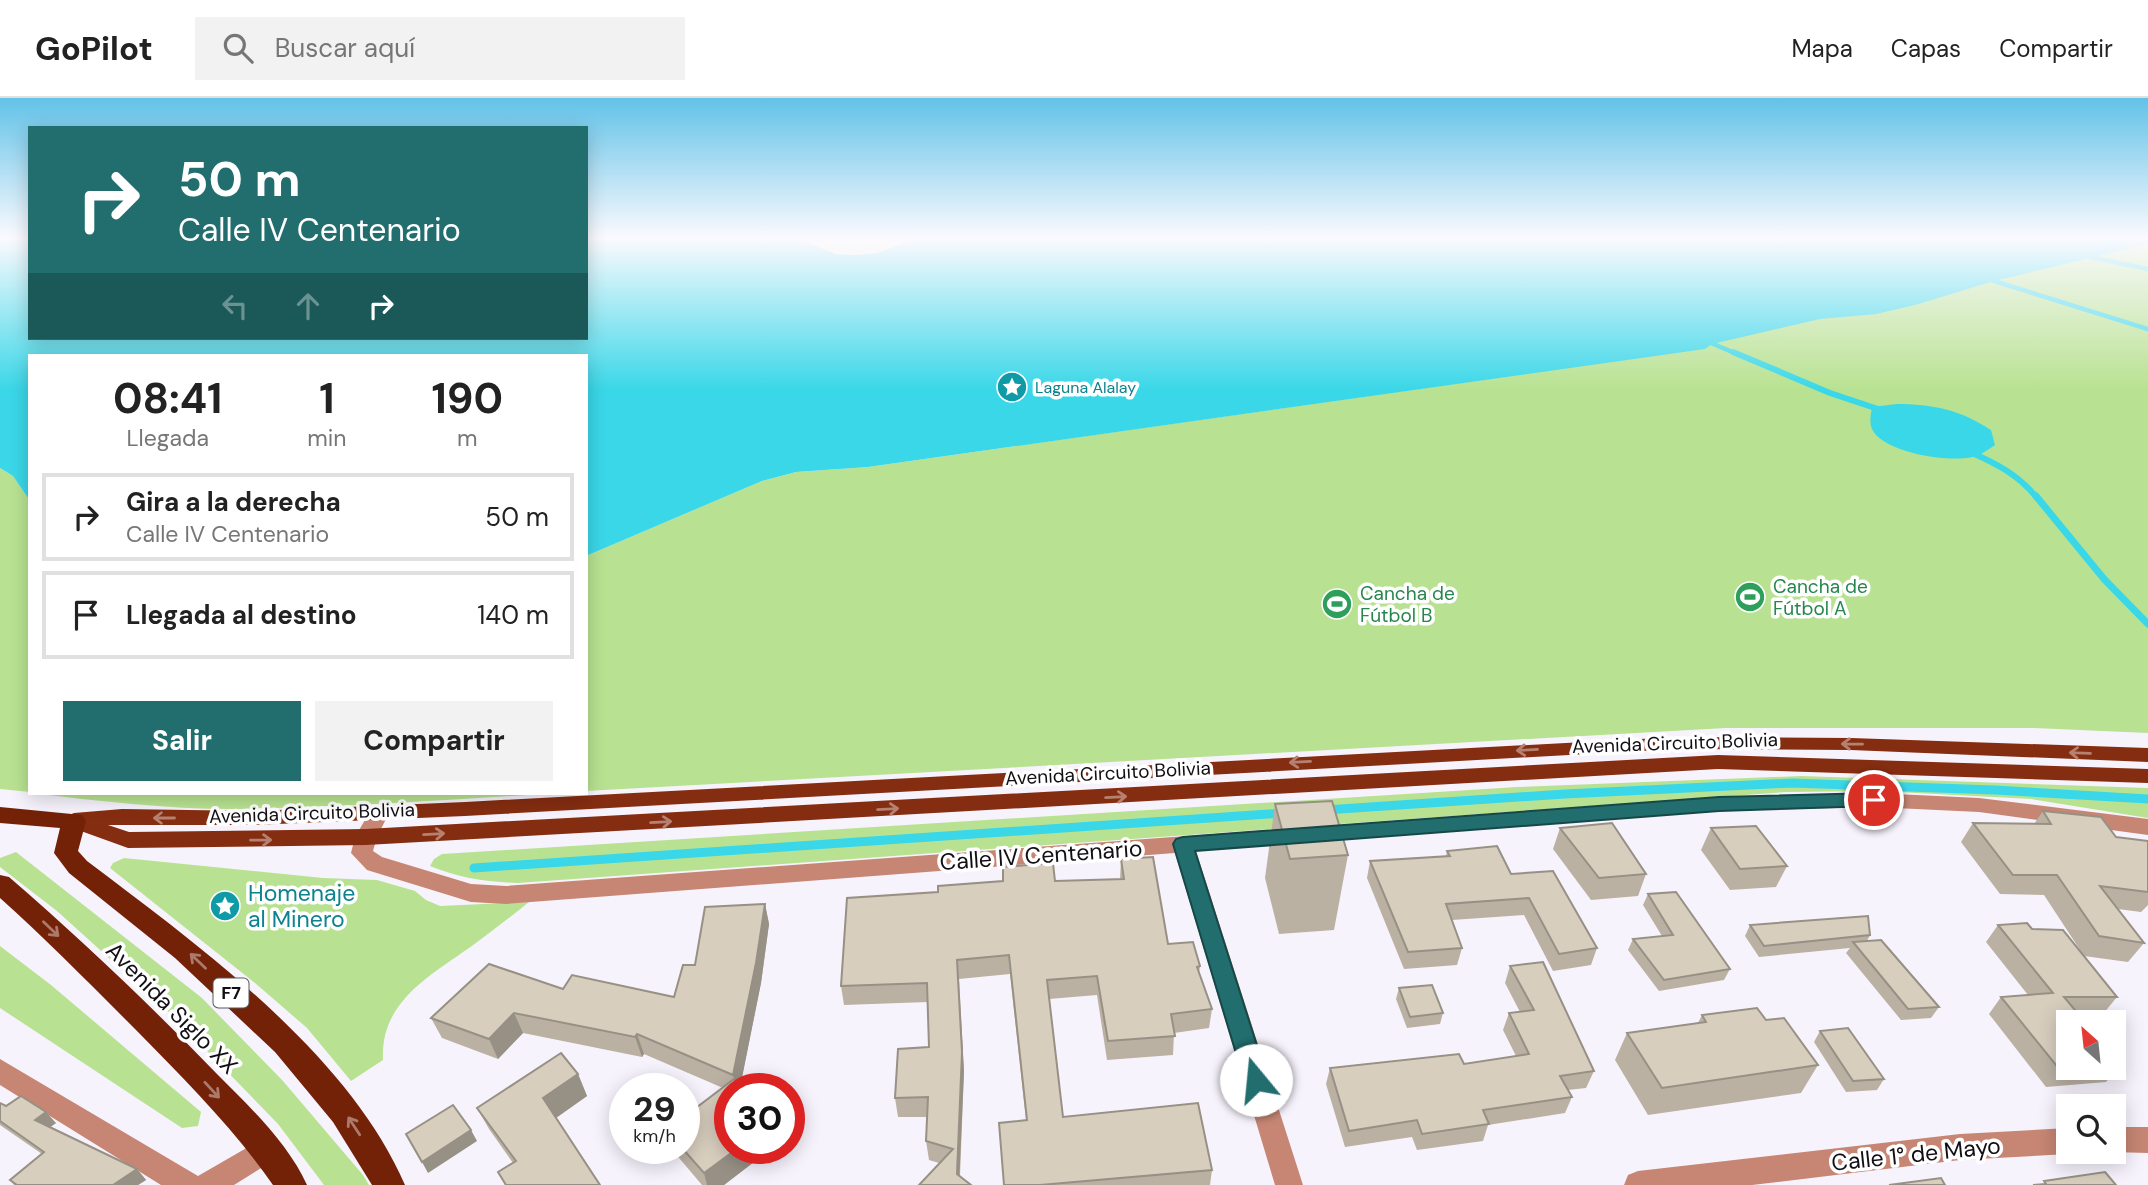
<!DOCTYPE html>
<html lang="es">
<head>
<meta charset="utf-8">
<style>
  body { margin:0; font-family:"DM Sans",sans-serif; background:#f2f2f2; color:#222; height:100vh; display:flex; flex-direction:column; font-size:26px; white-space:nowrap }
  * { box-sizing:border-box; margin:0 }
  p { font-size:23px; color:#767676 }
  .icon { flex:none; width:38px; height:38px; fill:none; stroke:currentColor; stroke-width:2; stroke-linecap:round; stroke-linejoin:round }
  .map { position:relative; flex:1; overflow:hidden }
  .details { position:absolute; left:28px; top:256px; width:560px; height:441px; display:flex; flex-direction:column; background:#fff; border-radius:0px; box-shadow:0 4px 18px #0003 }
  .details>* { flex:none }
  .hud { position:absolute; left:28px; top:28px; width:560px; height:214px; border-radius:0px; box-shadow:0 4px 18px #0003; background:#226e6f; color:#fff; overflow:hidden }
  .needle { width:46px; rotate:333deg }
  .fabs { position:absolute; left:2056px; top:912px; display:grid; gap:14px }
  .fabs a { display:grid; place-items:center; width:70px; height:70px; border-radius:0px; background:#fff; box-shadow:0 4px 18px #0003; font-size:35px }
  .speed { position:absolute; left:609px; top:975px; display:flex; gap:14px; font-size:35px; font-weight:700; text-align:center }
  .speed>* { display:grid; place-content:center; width:91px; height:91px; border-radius:50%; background:#fff; box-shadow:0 4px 18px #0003; line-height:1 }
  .speed small { font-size:18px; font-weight:400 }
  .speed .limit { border:10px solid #d22; background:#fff; color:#111 }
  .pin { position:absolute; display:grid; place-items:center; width:60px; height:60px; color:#fff; margin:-30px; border:4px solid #fff; border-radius:50%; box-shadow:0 2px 7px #0007 }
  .me { position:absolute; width:77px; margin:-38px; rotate:343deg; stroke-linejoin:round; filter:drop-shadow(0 0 5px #0008) }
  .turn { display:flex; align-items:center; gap:24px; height:147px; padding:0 35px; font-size:32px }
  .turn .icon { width:91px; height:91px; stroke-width:2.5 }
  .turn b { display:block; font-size:49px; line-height:60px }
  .lanes { display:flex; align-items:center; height:66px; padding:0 35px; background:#0003; justify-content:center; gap:35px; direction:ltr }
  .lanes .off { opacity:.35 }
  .eta { display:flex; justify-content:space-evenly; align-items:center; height:119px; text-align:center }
  .eta b { font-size:42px; font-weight:700; line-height:49px }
  .cta { display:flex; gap:14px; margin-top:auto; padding:14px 35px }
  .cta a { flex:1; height:80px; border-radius:0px; background:#226e6f; color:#fff; font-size:28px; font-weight:700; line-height:80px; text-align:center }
  .cta a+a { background:#f2f2f2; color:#222 }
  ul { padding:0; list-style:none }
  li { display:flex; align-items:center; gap:21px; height:88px; margin:0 14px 10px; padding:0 21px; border:4px solid #e0e0e0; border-radius:0px }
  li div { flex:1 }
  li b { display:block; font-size:26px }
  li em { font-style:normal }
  header { display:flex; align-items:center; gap:42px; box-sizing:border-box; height:98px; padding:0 35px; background:#fff; border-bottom:2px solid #e0e0e0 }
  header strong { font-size:33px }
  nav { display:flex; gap:38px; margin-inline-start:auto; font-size:24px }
  .search { width:490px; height:63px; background:#f2f2f2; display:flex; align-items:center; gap:18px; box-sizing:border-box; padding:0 24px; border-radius:0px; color:#767676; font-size:26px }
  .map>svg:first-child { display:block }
  .green { fill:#b8e291 }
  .sand { fill:#f5ebc6 }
  .water { fill:#3ad7e8 }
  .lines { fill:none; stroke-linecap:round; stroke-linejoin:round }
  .stream-far3 { stroke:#3ad7e8; stroke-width:4.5 }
  .stream-far2 { stroke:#3ad7e8; stroke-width:6 }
  .stream-far1 { stroke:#3ad7e8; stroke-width:7 }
  .stream { stroke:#3ad7e8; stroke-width:9 }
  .minor { fill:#c68673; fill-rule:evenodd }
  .primary { fill:#852d11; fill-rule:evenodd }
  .trunk { fill:#732208; fill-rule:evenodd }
  .wall { fill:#bab1a3 }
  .shaded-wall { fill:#979085 }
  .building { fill:#d8cebe; stroke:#979085; stroke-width:2 }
  .oneway { stroke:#b68170 }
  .oneway2 { stroke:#ab7a6b }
  .route { fill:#226e6f; stroke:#164848; stroke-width:2 }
  .labels { text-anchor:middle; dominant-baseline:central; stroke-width:7; stroke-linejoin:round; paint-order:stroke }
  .far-culture-label { font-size:16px; fill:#0d838f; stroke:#fff; text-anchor:start }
  .shield { fill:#fff; stroke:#58565a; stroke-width:2 }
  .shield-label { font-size:18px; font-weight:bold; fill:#110e14 }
  .leisure-label { font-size:19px; fill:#27864d; stroke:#fff; text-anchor:start }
  .street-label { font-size:19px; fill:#110e14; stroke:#fff }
  .near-street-label { font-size:23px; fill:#110e14; stroke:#fff }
  .near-culture-label { font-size:23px; fill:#0d838f; stroke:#fff; text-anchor:start }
</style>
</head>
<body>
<header>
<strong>GoPilot</strong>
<div class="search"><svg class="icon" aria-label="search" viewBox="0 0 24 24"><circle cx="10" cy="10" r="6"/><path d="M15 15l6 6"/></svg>Buscar aquí</div>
<nav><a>Mapa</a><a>Capas</a><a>Compartir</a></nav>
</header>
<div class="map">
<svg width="2148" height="1087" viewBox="0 0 2148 1087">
  <rect width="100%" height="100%" fill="#f7f3fd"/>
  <g class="green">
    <polygon points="993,140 2148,140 2148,635 2034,630 1726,630 586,693 586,458 762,383 796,374 868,369 1518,277"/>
    <polygon points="0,370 13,378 30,403 30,694 0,691"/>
    <path d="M 1801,678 L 2148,690 L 2148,720 L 2031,701 L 1878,693 L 1786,694 L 518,785 C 487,784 459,780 430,768 L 434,761 L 442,756 L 1517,689 Z"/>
    <path d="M 32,695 L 563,695 C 453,701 343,710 233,711 C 166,711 98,703 32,695 Z"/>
    <polygon points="16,754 202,900 283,983 363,1077 369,1087 324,1087 278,1026 173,918 57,813 0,769 0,760"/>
    <path d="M 124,760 L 323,780 L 377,782 L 415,793 L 426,802 L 440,808 L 529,804 C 509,820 490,835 469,850 C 428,879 380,905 383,962 L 351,983 L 307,930 L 255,885 L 110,770 L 113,765 Z"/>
    <polygon points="0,848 51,887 201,1014 198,1028 182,1030 0,910"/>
  </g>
  <path class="sand" d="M 795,140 L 919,140 C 863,163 850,162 795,140 Z"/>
  <g class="water">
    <polygon points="0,140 30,140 30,240 586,240 586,140 795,140 836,156 855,157 877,155 919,140 2148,140 2148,146 1994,183 1915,207 1876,216 1820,221 1712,246 1705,251 868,369 796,374 762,383 586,458 586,257 30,257 30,403 13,378 0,370"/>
    <path d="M 1897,306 C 1932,306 1961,312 1991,332 L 1995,347 C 1989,351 1982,356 1976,358 C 1952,366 1883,355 1872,331 C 1869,324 1871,316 1872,309 Z"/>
  </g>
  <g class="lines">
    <g class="stream-far3">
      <polyline points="2086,158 2148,171"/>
      <polyline points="1994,183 2148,231"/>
      <polyline points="1704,242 1737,256"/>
    </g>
    <g class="stream-far2">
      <polyline points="1733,254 1830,295 1881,312"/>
      <path d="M 1968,353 C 1995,365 2018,376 2037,400"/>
    </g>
    <polyline class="stream-far1" points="2036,398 2104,481 2148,526"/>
    <g class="stream">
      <polyline points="1325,712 1565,696 1792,685 1995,692 2148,701"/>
      <polyline points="474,770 1284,715"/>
    </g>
    <g class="minor">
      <polygon points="1874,695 1979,700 2148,721 2148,737 1979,714 1874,709 1719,713 1196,753 1303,1087 1275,1087 1175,755 506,806 471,804 367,772 351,755 355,739 372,710 379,708 386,710 389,715 377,739 373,753 382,759 471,786 506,788 1719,699"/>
      <polygon points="0,961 198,1078 267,1038 277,1042 281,1051 277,1060 234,1087 161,1087 0,987"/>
      <polygon points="2114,1029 2148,1029 2148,1055 2111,1054 2114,1054"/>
      <polygon points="2068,1030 2068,1054 2074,1054 2068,1056 1960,1062 1752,1087 1624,1087 1628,1077 1638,1073 1960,1036"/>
    </g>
    <polygon class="primary" points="1677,639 1851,640 2148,650 2148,664 1851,652 1677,651 465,718 254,727 108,727 129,734 366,731 1718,657 2148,671 2148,685 1718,671 366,747 128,750 67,728 63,723 67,718 74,715 122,711 254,713 465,704"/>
    <g class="trunk">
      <path d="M 0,709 L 82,717 L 86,723 L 78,753 L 87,763 C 198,847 348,955 405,1087 L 372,1087 L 333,1024 L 275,954 L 175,860 L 69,775 L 54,755 L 60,730 L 0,725 Z"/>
      <path d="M 0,777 L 9,779 C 81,841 150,907 216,975 C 248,1007 288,1045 307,1087 L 273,1087 C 234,1031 186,983 138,934 C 93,889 48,843 0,800 Z"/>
    </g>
  </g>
  <g class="wall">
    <polygon points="1275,706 1348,757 1334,832 1279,836 1265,780"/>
    <polygon points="2043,713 2116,739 2148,743 2148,807 2141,814 2118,811 2144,845 2128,864 2084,858 2044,797 2000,796 1961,744 1973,725 2034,726"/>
    <polygon points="1560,730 1646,776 1638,798 1591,802 1553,751"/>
    <polygon points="1711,730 1787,768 1776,789 1730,792 1701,752"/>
    <polygon points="1447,753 1511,776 1597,850 1591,867 1553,873 1524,817 1452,822 1462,850 1457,867 1404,871 1367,780 1370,763 1446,758"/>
    <polygon points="1121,761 1168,846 1200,868 1199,875 1212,911 1209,930 1174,935 1173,957 1107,962 1097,897 1049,901 1063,1019 1212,1072 1210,1087 1004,1087 1026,1022 1010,876 959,881 964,973 960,1078 939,1065 929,1062 926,1043 927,1019 898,1019 895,1000 929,949 928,904 844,907 841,888 938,794 1055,783 1120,781"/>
    <polygon points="1648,796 1730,871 1724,882 1659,893 1628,852 1633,841 1662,838 1643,807"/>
    <polygon points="765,806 769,826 761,885 740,988 730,1050 772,1050 724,1087 702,1087 674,1054 673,1050 684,1050 723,990 644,956 642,959 523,935 498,961 442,940 431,920 674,899 695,867"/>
    <polygon points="1750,827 1870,837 1867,843 1939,909 1931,920 1901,922 1846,855 1850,850 1759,859 1745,838"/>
    <polygon points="1998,827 2032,831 2117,899 2103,916 2078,916 2068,970 2114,970 2114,959 2120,967 2106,984 2046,989 1989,916 2001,899 2028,897 1986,844"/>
    <polygon points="1510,868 1594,973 1586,990 1568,992 1572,999 1565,1015 1488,1027 1483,1043 1417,1052 1412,1039 1345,1049 1326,986 1330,970 1464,966 1516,958 1503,932 1509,915 1520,914 1505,885"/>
    <polygon points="1399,890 1443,915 1440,926 1407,930 1396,901"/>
    <polygon points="1702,917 1766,922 1818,967 1801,995 1648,1017 1615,962 1627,935 1698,925"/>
    <polygon points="1820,933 1884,981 1877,992 1846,994 1814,944"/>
    <polygon points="578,976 587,998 556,1020 600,1087 505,1087 498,1074 513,1065 489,1031 477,1010"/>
    <polygon points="0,1005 56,1025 50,1029 137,1071 146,1082 138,1087 14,1087 10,1082 42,1056 0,1027"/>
  </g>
  <g class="shaded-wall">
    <polygon points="765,806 769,826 761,885 740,990 737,990 733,977"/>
    <polygon points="957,862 964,973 959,1087 957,1076"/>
    <polygon points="514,915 523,935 498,961 489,941"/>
    <polygon points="637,936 644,956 642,959 635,939"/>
    <polygon points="578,976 587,998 553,1022 543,1000"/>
    <polygon points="46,1014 56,1025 45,1033 35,1022"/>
    <polygon points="471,1032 477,1043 428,1075 422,1064"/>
    <polygon points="738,1050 772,1050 724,1087 707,1087 704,1075"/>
    <polygon points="137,1071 146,1082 138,1087 113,1087"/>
  </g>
  <g class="building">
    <polygon points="1332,703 1348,757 1290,761 1275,706"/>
    <polygon points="2043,713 2101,719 2116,739 2148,743 2148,794 2100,788 2144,845 2099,838 2057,777 2013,777 1973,725 2051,726"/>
    <polygon points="1612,725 1646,776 1599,780 1560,730"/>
    <polygon points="1756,728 1787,768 1740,771 1711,730"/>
    <polygon points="1497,748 1511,776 1553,773 1597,850 1559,856 1529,800 1446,806 1462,850 1408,854 1370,763 1450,758 1447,753"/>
    <polygon points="1153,759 1168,846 1193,844 1200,868 1197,869 1212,911 1171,916 1175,938 1108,943 1097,878 1047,882 1063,1019 1198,1005 1212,1072 1040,1087 1004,1087 999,1025 1027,1022 1009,857 957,862 962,954 957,1076 971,1087 919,1087 953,1051 926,1043 928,999 895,1000 898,951 929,949 927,885 841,888 847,800 938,794 938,788 1003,783 1003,769 1053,765 1055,783 1124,781 1121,761"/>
    <polygon points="1676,794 1730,871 1664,882 1633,841 1673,837 1648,796"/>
    <polygon points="765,806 756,865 733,977 637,936 635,939 514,915 489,941 431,920 489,866 563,891 572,877 674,899 683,867 695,867 705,809"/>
    <polygon points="1868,818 1870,837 1764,848 1750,827"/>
    <polygon points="2027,825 2032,831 2063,832 2117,899 2064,899 2085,924 2068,924 2068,970 2092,970 2060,972 2001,899 2053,895 1998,827"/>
    <polygon points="1881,842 1939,909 1908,911 1853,844"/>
    <polygon points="1543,864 1594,973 1560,978 1572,999 1483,1012 1489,1026 1422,1036 1417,1022 1349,1033 1330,970 1459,956 1464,966 1529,956 1509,915 1534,912 1510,868"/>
    <polygon points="1432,887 1443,915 1410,919 1399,890"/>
    <polygon points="1757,910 1766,922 1784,920 1818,967 1662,990 1627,935 1706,924 1702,917"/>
    <polygon points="1848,930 1884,981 1853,983 1820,933"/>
    <polygon points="561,955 578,976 543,1000 600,1087 506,1087 498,1074 516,1063 477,1010"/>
    <polygon points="2114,959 2120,967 2114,968"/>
    <polygon points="734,981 743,990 730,990 730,1050 738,1050 704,1075 682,1050 684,1050 684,1019"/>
    <polygon points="21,998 46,1014 35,1022 137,1071 113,1087 17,1087 10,1082 44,1054 0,1023 0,1005 6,1008"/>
    <polygon points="453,1007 471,1032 422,1064 406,1036"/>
    <polygon points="2105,1074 2116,1087 2033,1087 2046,1086 2044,1083"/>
    <polygon points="1941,1080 1945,1087 1889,1087"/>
  </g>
  <defs><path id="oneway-shaft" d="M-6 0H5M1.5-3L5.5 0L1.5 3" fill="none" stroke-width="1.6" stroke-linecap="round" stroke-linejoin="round" transform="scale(1.75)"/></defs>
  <g class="oneway">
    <use href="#oneway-shaft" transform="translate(1852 646) rotate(-179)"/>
    <use href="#oneway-shaft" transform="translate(1527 652) rotate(177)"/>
    <use href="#oneway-shaft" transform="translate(2080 655) rotate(-178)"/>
    <use href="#oneway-shaft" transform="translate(1300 664) rotate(177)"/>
    <use href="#oneway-shaft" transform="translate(1116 699) rotate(-3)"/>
    <use href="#oneway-shaft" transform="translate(888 711) rotate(-3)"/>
    <use href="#oneway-shaft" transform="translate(164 720) rotate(180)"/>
    <use href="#oneway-shaft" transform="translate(661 724) rotate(-3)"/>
    <use href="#oneway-shaft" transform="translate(434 736) rotate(-3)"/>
    <use href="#oneway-shaft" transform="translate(261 742) rotate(-1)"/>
  </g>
  <g class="oneway2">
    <use href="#oneway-shaft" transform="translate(51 831) rotate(44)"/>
    <use href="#oneway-shaft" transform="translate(198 863) rotate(-136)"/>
    <use href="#oneway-shaft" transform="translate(212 992) rotate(47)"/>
    <use href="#oneway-shaft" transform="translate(354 1028) rotate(-123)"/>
  </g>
  <linearGradient id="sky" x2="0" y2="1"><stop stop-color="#62c2e8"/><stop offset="0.48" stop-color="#fbfafe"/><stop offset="1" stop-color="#fbfafe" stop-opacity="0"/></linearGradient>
  <rect width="2148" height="292" fill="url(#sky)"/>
  <polygon class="route" points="1874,695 1881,697 1884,702 1881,706 1874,708 1719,713 1195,753 1268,982 1265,990 1256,993 1248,990 1244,982 1173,746 1176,741 1183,739 1719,699"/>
  <defs>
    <g id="sight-disc" transform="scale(1.575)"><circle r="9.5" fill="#0f9aa8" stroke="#fff"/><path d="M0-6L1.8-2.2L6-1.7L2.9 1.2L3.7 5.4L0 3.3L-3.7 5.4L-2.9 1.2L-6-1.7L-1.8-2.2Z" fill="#fff"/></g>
    <g id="stadium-disc" transform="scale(1.575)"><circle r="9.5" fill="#2e9e5b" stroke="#fff"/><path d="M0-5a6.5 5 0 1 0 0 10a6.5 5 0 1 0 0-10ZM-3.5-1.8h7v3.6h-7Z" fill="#fff"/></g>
  </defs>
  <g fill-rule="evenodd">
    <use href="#sight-disc" x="1012" y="289"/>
    <use href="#stadium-disc" x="1750" y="499"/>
    <use href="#stadium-disc" x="1337" y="506"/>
    <use href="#sight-disc" x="225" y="808"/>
  </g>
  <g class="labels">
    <g class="far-culture-label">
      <text x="1035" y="289">Laguna Alalay</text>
    </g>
    <rect class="shield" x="213.5" y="880.5" width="35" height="29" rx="5"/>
    <g class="shield-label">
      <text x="231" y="895">F7</text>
    </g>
    <g class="leisure-label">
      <text x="1773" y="488">Cancha de<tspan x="1773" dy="22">Fútbol A</tspan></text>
      <text x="1360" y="495">Cancha de<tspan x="1360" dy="22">Fútbol B</tspan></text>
    </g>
    <g class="street-label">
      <text transform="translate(1675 645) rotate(-2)">Avenida Circuito Bolivia</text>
      <text transform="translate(1108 675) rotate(-3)">Avenida Circuito Bolivia</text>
      <text transform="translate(312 715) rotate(-2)">Avenida Circuito Bolivia</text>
    </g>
    <g class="near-street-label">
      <text transform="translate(1041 757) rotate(-4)">Calle IV Centenario</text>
      <text transform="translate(172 910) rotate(45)">Avenida Siglo XX</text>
      <text transform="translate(1916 1056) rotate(-6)">Calle 1° de Mayo</text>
    </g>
    <g class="near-culture-label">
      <text x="248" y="795">Homenaje<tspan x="248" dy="26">al Minero</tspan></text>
    </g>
  </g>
</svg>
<div class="fabs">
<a><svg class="needle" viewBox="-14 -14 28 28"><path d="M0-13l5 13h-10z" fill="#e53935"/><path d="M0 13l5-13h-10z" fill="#767676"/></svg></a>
<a><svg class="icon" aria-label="search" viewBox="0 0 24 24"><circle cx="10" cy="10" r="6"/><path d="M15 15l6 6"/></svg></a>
</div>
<div class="speed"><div>29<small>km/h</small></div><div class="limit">30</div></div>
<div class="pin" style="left:1874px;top:702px;background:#d93025"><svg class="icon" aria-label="arrive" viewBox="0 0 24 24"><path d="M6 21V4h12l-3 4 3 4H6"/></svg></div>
<svg class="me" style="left:1256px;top:982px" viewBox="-20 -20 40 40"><circle r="19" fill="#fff"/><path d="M0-13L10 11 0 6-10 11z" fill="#226e6f"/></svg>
<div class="hud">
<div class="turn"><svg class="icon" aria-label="right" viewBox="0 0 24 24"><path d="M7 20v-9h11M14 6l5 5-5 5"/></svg><div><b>50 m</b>Calle IV Centenario</div></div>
<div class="lanes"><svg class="icon off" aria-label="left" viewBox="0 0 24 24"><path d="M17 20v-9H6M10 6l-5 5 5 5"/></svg><svg class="icon off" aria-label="ahead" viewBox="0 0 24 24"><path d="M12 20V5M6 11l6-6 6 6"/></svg><svg class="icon" aria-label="right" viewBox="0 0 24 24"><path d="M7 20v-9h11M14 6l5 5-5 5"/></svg></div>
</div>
<section class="details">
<div class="eta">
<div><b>08:41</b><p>Llegada</p></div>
<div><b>1</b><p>min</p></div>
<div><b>190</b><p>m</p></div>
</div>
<ul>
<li><svg class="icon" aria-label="right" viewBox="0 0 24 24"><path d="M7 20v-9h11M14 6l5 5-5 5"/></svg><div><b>Gira a la derecha</b><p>Calle IV Centenario</p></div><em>50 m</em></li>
<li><svg class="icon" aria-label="arrive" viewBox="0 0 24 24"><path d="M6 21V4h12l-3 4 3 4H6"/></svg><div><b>Llegada al destino</b></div><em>140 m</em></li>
</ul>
<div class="cta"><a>Salir</a><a>Compartir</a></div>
</section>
</div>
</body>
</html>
